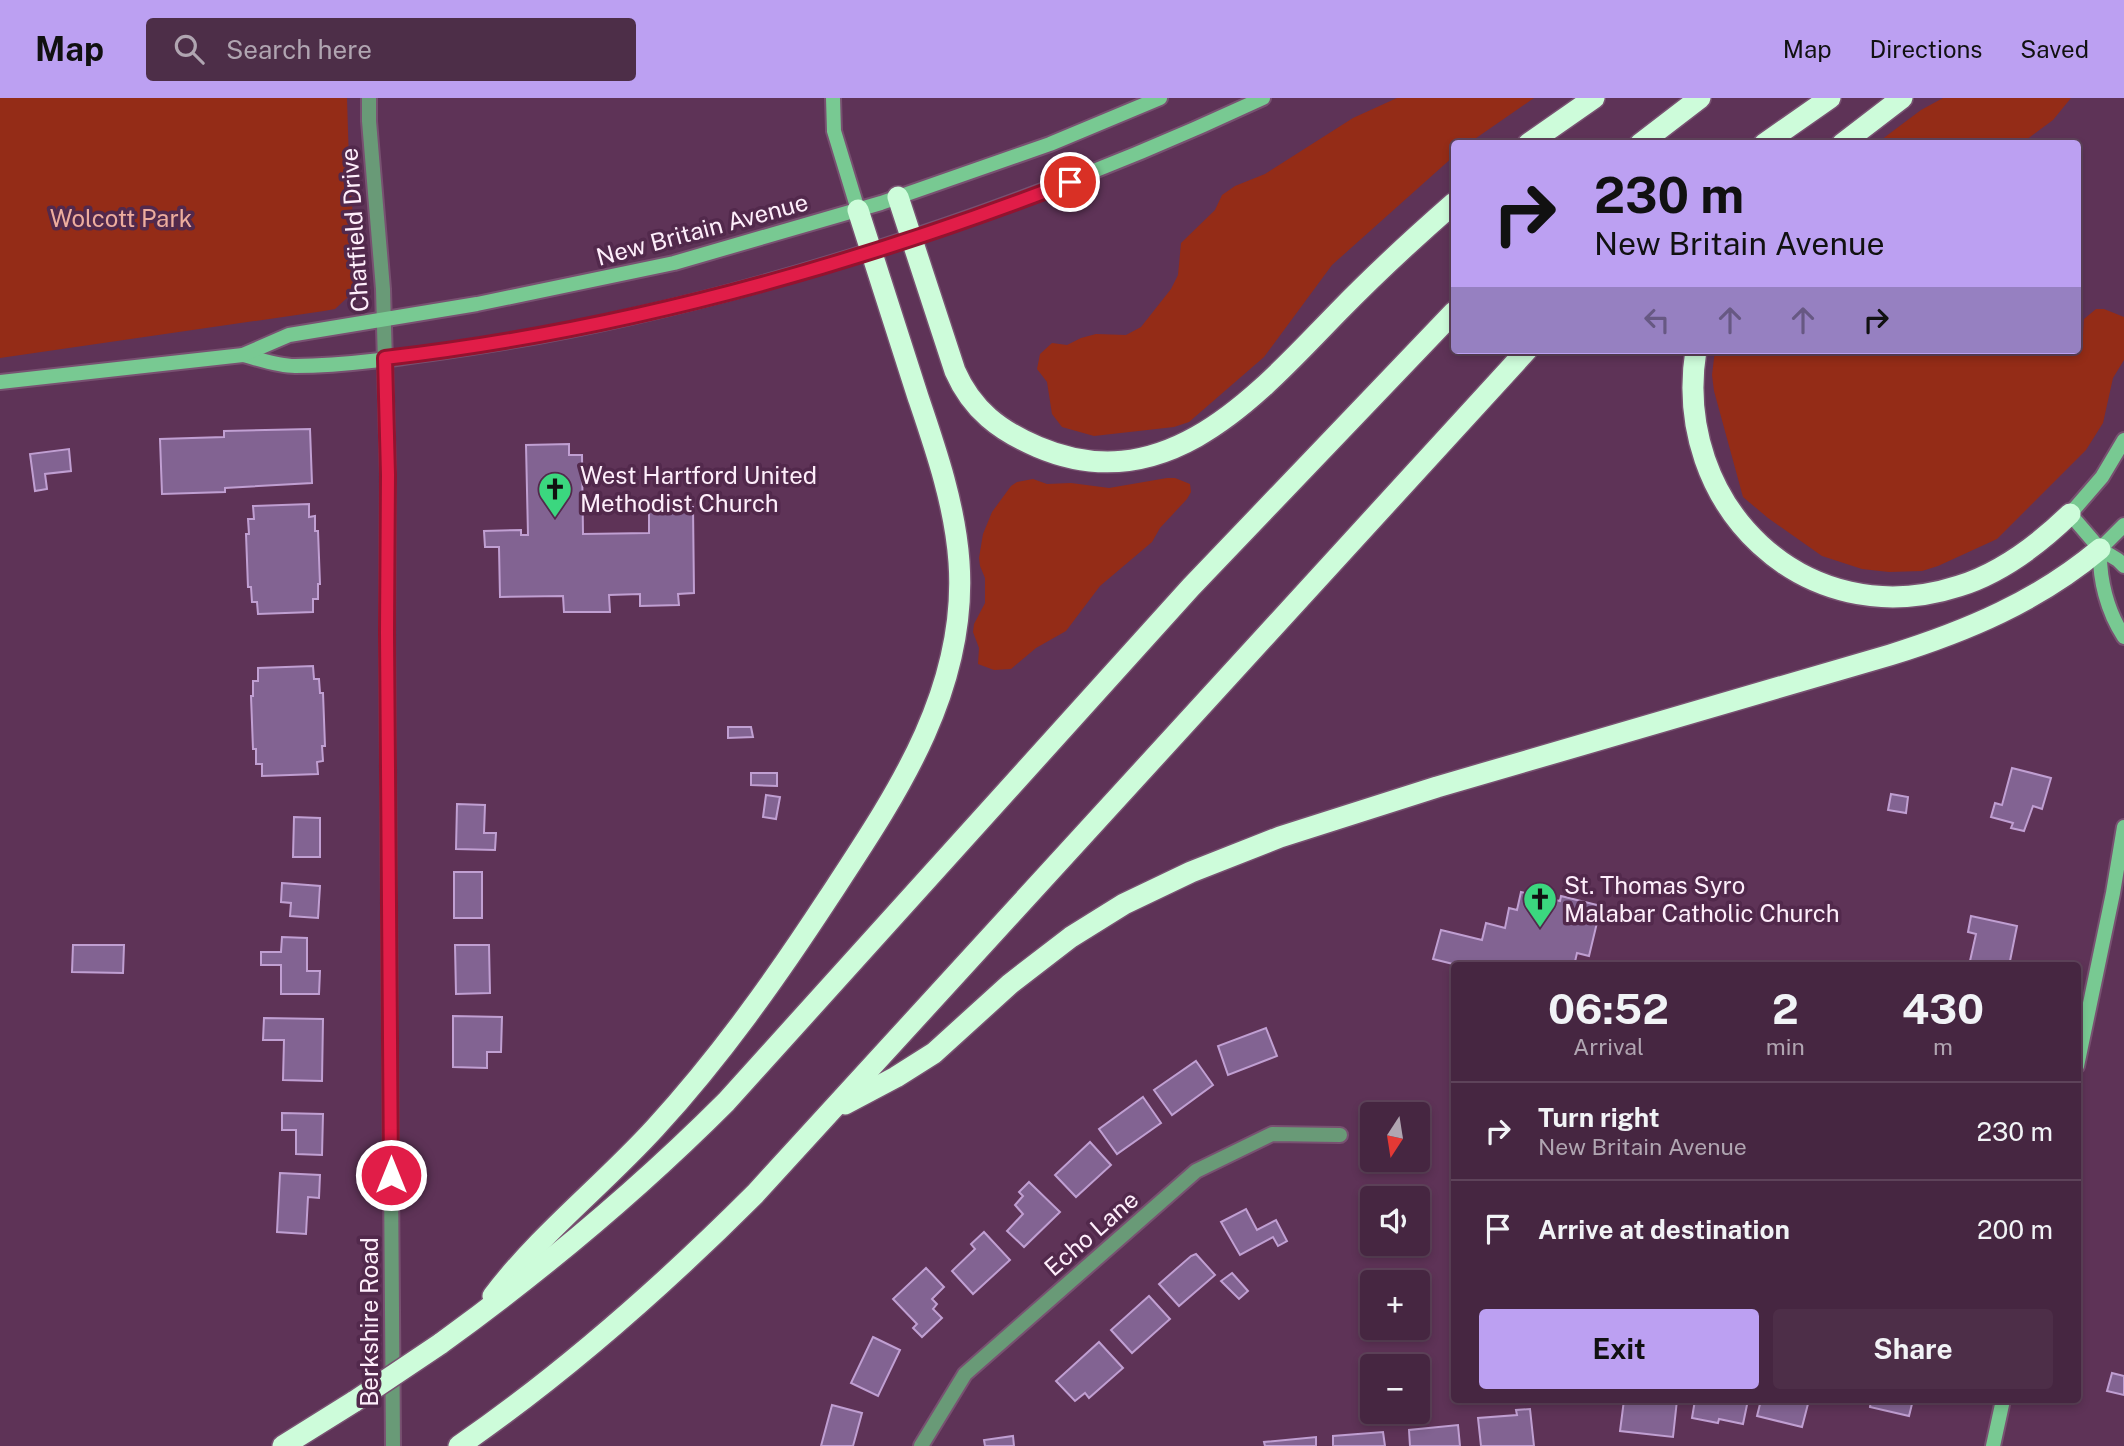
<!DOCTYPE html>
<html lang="en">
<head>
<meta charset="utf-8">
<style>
  body { margin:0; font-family:"Public Sans",sans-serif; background:#4d2e48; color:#f1f3f6; height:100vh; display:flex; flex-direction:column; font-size:26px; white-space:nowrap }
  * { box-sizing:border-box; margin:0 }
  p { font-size:23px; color:#b0a5b1 }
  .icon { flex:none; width:38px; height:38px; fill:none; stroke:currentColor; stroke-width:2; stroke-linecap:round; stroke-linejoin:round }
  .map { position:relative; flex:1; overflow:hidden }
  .side { position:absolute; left:1451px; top:864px; width:630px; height:441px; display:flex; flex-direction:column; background:#462641; border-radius:7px; box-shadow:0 4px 10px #0003,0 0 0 2px #5e435a }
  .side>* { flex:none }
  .top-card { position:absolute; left:1451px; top:42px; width:630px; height:214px; border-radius:7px; box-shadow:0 4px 10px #0003,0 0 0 2px #5e435a; background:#bca0f2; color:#111; overflow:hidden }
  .needle { width:46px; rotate:192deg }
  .controls { position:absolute; left:1360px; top:1004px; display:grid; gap:14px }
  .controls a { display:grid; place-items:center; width:70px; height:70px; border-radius:7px; background:#462641; box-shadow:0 4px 10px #0003,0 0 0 2px #5e435a; font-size:35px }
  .pin { position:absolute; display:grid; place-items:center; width:60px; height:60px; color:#fff; margin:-30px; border:4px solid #fff; border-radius:50%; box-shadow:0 2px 7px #0007 }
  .me { position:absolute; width:77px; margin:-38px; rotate:0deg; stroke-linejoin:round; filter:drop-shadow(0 0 5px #0008) }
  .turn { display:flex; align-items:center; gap:24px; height:147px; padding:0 28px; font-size:32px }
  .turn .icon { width:91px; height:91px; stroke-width:2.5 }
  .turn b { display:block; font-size:49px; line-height:60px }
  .lanes { display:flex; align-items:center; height:66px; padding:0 28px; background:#0003; justify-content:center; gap:35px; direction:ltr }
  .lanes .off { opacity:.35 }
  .eta { display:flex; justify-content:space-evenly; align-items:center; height:119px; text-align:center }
  .eta b { font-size:42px; font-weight:700; line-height:49px }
  .cta { display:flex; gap:14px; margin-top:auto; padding:14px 28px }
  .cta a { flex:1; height:80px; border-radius:7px; background:#bca0f2; color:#111; font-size:28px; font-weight:700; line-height:80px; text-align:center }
  .cta a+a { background:#4d2e48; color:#f1f3f6 }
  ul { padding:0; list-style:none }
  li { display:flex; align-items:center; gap:21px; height:98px; padding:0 28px; border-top:2px solid #5e435a }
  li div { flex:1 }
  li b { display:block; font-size:26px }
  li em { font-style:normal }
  header { display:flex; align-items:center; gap:42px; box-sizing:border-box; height:98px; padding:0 35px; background:#bca0f2; color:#111 }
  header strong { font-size:33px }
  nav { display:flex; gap:38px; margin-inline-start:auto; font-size:24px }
  .search { width:490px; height:63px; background:#4d2e48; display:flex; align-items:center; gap:18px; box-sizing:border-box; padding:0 24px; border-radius:7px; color:#b0a5b1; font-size:26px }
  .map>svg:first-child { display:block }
  .green { fill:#942c17 }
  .building { fill:#826392; stroke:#c09fd2; stroke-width:2 }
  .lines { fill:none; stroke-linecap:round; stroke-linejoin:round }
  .street-casing { stroke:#785171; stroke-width:18 }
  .secondary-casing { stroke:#785171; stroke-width:18 }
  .highway-casing { stroke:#785171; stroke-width:24 }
  .street { stroke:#699a77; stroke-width:14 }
  .secondary { stroke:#78c992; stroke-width:14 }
  .highway { stroke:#cdfcda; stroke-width:21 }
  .highway-bridge-casing { stroke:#785171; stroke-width:24; stroke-linecap:butt }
  .highway-bridge { stroke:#cdfcda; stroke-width:21 }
  .route-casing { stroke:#92132f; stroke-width:18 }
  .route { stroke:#e11d48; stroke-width:12 }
  .labels { text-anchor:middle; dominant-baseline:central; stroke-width:7; stroke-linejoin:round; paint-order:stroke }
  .park-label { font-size:24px; fill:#edad9e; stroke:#52294c }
  .street-label { font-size:24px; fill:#feeefb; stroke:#52294c }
  .poi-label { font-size:24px; fill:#feeefb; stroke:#52294c; text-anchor:start }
</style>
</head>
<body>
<header>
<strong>Map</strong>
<div class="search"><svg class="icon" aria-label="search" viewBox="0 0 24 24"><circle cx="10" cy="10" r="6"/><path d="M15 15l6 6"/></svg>Search here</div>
<nav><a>Map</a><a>Directions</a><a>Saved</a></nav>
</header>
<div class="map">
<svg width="2124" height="1348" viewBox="0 0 2124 1348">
  <rect width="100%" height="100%" fill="#5e3357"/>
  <g class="green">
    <polygon points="0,0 347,0 349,65 357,176 348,199 335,211 324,213 0,260"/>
    <polygon points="1397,0 1534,0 1469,45 1454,46 1454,58 1332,167 1264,259 1189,324 1174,329 1094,338 1062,329 1052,316 1047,284 1037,271 1040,256 1052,245 1067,247 1081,240 1096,236 1126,237 1141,229 1171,191 1178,177 1181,145 1215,112 1222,97 1235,88 1265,76 1353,20"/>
    <polygon points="1943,0 2071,0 2053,22 2022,45 1877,45 1921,12"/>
    <polygon points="2096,211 2104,211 2124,219 2124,262 2113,280 2103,325 2086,352 1997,441 1938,468 1922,473 1889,474 1862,471 1822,458 1768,420 1743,399 1714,293 1712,277 1715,252 2077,252 2077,240 2083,237 2084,221"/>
    <polygon points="1167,380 1175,380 1190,386 1191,394 1187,401 1160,430 1152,444 1100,488 1066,533 1036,550 1011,571 994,572 978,566 979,550 973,534 974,526 985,505 985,480 980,468 979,460 983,436 992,414 1011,388 1017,384 1033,381 1047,386 1071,385 1109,390"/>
  </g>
  <g class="building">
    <polygon points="310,331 312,385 225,390 225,394 162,396 160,341 224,339 224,333"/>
    <polygon points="569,346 569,357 582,357 583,436 649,435 649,409 693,409 694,495 678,496 679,507 640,508 640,496 609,497 610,514 564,514 563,498 500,499 499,449 485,449 484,433 521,432 521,437 528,437 526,347"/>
    <polygon points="69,351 71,373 45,376 47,391 35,393 30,356"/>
    <polygon points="309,406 309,419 315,418 315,433 318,433 320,486 318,486 318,501 313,501 313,514 258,516 257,504 252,504 251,489 248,489 246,436 249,436 248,421 254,421 253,408"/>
    <polygon points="313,568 314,581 319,581 320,595 323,595 325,648 322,648 323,663 317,664 318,676 262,678 262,666 256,666 256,651 253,651 251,598 253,598 253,583 258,583 258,570"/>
    <polygon points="728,629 751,629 753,639 728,640"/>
    <polygon points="2012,670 2051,680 2042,711 2033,708 2024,733 2011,730 2013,725 1991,719 1995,705 2002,707"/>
    <polygon points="751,675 777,675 777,688 751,687"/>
    <polygon points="1891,696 1908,699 1906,715 1888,712"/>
    <polygon points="766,697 780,699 776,721 763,719"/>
    <polygon points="457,706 485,707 484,735 496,735 495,752 456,751"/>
    <polygon points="294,719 320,720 320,759 293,759"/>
    <rect x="454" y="774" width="28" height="46"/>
    <polygon points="282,785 320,788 318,820 290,818 291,805 281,804"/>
    <polygon points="1521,794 1560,803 1561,798 1601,808 1589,858 1577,855 1574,868 1461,868 1433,861 1441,832 1482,842 1486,825 1505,830 1509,810 1517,812"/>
    <polygon points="1971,818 2017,828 2009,868 1996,868 1970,863 1976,836 1968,834"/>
    <polygon points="282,839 307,840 307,873 320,873 319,896 281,896 281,867 261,867 261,854 281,854"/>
    <polygon points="73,847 124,847 123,875 72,874"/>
    <polygon points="455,847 489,847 490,895 456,896"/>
    <polygon points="453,918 502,919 501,954 487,954 487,970 453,969"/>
    <polygon points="264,920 323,921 322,983 283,982 284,942 263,942"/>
    <polygon points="1266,930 1277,958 1228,977 1218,948"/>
    <polygon points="1196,963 1213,987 1172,1017 1154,992"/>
    <polygon points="1143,999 1161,1025 1117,1056 1099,1031"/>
    <polygon points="282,1015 323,1016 322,1057 296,1056 296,1032 282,1032"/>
    <polygon points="1090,1044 1111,1067 1076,1099 1055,1077"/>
    <polygon points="280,1075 320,1077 319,1100 308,1099 306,1136 277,1134"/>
    <polygon points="1029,1084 1060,1114 1024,1149 1007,1133 1023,1116 1015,1107 1023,1098 1019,1094"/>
    <polygon points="1246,1111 1257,1132 1276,1122 1287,1143 1278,1148 1273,1139 1240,1157 1221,1124"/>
    <polygon points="984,1134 1010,1162 973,1196 952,1173 975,1151 971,1146"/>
    <polygon points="1196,1156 1215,1177 1179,1208 1159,1186 1191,1158"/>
    <polygon points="926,1170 944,1189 932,1201 937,1206 933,1211 942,1220 922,1239 913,1230 917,1226 893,1201"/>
    <polygon points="1232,1175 1248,1193 1239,1201 1221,1183"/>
    <polygon points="1149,1198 1170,1221 1132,1255 1111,1232"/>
    <polygon points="873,1239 900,1252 878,1298 851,1285"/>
    <polygon points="1099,1244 1123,1270 1089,1300 1085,1295 1075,1303 1056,1283"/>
    <polygon points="2112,1275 2124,1278 2124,1297 2107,1293"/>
    <polygon points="1624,1302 1677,1302 1673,1339 1620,1333"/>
    <polygon points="1695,1302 1748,1302 1743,1326 1719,1321 1718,1325 1692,1320"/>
    <polygon points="1761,1302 1809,1302 1802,1329 1757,1318"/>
    <polygon points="1871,1302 1913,1302 1909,1318 1870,1309"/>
    <polygon points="832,1307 862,1315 853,1348 821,1348"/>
    <polygon points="1530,1311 1534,1348 1481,1348 1478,1320 1517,1317 1516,1312"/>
    <polygon points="1458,1327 1460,1348 1410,1348 1409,1332"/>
    <polygon points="1383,1334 1385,1348 1333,1348 1333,1338"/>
    <polygon points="1013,1338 1014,1348 985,1348 984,1342"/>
    <polygon points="1316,1339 1316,1348 1265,1348 1264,1344"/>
  </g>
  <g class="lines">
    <g class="street-casing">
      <g id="street">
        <polyline points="369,0 369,23 383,191 388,377 387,535 393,1348"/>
        <polyline points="921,1348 965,1276 1196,1073 1272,1036 1340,1037"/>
      </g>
    </g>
    <g class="secondary-casing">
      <g id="secondary">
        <polyline points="833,0 834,33 858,112"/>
        <path d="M 243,257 C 259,261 278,268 295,268 C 349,268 412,258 465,250 C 602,230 738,195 870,153 C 1005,110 1135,60 1263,0"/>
        <polyline points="0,284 243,257 289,237 477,206 674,165 881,105 1050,46 1160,0"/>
        <polyline points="2124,342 2102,379 2070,416 2100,451 2118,462 2124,468"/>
        <path d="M 2124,427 L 2100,451 C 2099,481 2107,513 2124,539"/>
        <polyline points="2077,968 2113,795 2124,729"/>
        <polyline points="1993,1348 2003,1302"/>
      </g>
    </g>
    <g class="highway-casing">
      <g id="highway">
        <polyline points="1528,46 1594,0"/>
        <polyline points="1640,46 1700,0"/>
        <polyline points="1764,46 1830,0"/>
        <polyline points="1842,46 1902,0"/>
        <path d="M 898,99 L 955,273 C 972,312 1000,333 1038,349 C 1167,404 1258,296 1338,214 C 1375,176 1414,140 1454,105"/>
        <path d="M 1696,252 C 1671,407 1805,538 1959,488 C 2001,475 2039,446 2070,416"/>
        <path d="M 845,1006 L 896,979 L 934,955 L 1010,886 L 1071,839 L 1124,806 L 1191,774 L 1280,739 L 1437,689 L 1890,557 C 1967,533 2038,503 2100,451"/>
        <path d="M 493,1198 C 540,1136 602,1088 655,1030 C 721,958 776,880 829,799 C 896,697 968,592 959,464 C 955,407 936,352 918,299 C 898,237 878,175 858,112"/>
        <path d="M 440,1246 C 541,1173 637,1093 726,1004 L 1191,489 L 1454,214"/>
        <polyline points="283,1348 355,1303"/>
        <path d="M 459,1348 C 566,1274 663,1188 755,1096 L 1527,252"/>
      </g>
    </g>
    <use href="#street" class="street"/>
    <use href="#secondary" class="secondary"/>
    <use href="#highway" class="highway"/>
    <g class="highway-bridge-casing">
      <polyline id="highway-bridge" points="355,1303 440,1246"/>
    </g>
    <use href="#highway-bridge" class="highway-bridge"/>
  </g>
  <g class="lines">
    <g class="route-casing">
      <path id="route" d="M 391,1077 L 387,535 L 388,377 L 385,260 C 620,233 850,169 1070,84"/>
    </g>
    <use href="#route" class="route"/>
  </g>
  <defs>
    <g id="church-pin" transform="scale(1.75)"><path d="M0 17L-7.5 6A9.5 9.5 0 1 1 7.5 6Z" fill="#3bd77f" stroke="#52294c"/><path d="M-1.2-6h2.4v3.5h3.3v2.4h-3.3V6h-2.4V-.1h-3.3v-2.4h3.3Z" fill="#111"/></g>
  </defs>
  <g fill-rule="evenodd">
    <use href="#church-pin" x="555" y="391"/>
    <use href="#church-pin" x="1540" y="801"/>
  </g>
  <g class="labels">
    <g class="park-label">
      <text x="121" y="120">Wolcott Park</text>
    </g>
    <g class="street-label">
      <text transform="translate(702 131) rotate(-15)">New Britain Avenue</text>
      <text transform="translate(354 132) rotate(-94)">Chatfield Drive</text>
      <text transform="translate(1091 1135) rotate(-41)">Echo Lane</text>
      <text transform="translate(369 1224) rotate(-90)">Berkshire Road</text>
    </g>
    <g class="poi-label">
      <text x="580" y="377">West Hartford United<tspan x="580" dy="28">Methodist Church</tspan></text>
      <text x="1564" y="787">St. Thomas Syro<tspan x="1564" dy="28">Malabar Catholic Church</tspan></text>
    </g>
  </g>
</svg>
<div class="controls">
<a><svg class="needle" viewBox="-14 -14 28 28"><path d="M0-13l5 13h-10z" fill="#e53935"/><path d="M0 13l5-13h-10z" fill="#b0a5b1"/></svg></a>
<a><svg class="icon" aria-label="sound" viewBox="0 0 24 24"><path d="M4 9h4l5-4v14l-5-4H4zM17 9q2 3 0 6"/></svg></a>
<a>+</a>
<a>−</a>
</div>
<div class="pin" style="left:1070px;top:84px;background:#d93025"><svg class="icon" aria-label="arrive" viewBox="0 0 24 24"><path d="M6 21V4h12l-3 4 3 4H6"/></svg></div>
<svg class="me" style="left:391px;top:1077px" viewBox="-20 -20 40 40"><circle r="17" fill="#e11d48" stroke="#fff" stroke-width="3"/><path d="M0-11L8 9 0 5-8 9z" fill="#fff"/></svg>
<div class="top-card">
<div class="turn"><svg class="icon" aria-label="right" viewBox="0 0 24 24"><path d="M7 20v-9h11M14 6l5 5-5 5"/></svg><div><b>230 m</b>New Britain Avenue</div></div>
<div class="lanes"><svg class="icon off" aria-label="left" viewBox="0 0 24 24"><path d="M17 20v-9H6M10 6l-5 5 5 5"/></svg><svg class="icon off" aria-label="ahead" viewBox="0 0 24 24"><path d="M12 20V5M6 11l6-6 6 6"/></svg><svg class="icon off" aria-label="ahead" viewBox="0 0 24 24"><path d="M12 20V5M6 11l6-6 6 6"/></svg><svg class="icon" aria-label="right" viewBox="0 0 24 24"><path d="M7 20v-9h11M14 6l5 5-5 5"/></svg></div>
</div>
<section class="side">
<div class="eta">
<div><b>06:52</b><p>Arrival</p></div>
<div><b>2</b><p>min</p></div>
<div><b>430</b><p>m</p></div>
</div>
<ul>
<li><svg class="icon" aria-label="right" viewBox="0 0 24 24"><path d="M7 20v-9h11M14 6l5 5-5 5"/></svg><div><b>Turn right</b><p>New Britain Avenue</p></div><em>230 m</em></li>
<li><svg class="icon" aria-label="arrive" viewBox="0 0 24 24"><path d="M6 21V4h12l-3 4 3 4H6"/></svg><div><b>Arrive at destination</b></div><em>200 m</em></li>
</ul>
<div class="cta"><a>Exit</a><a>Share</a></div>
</section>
</div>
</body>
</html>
